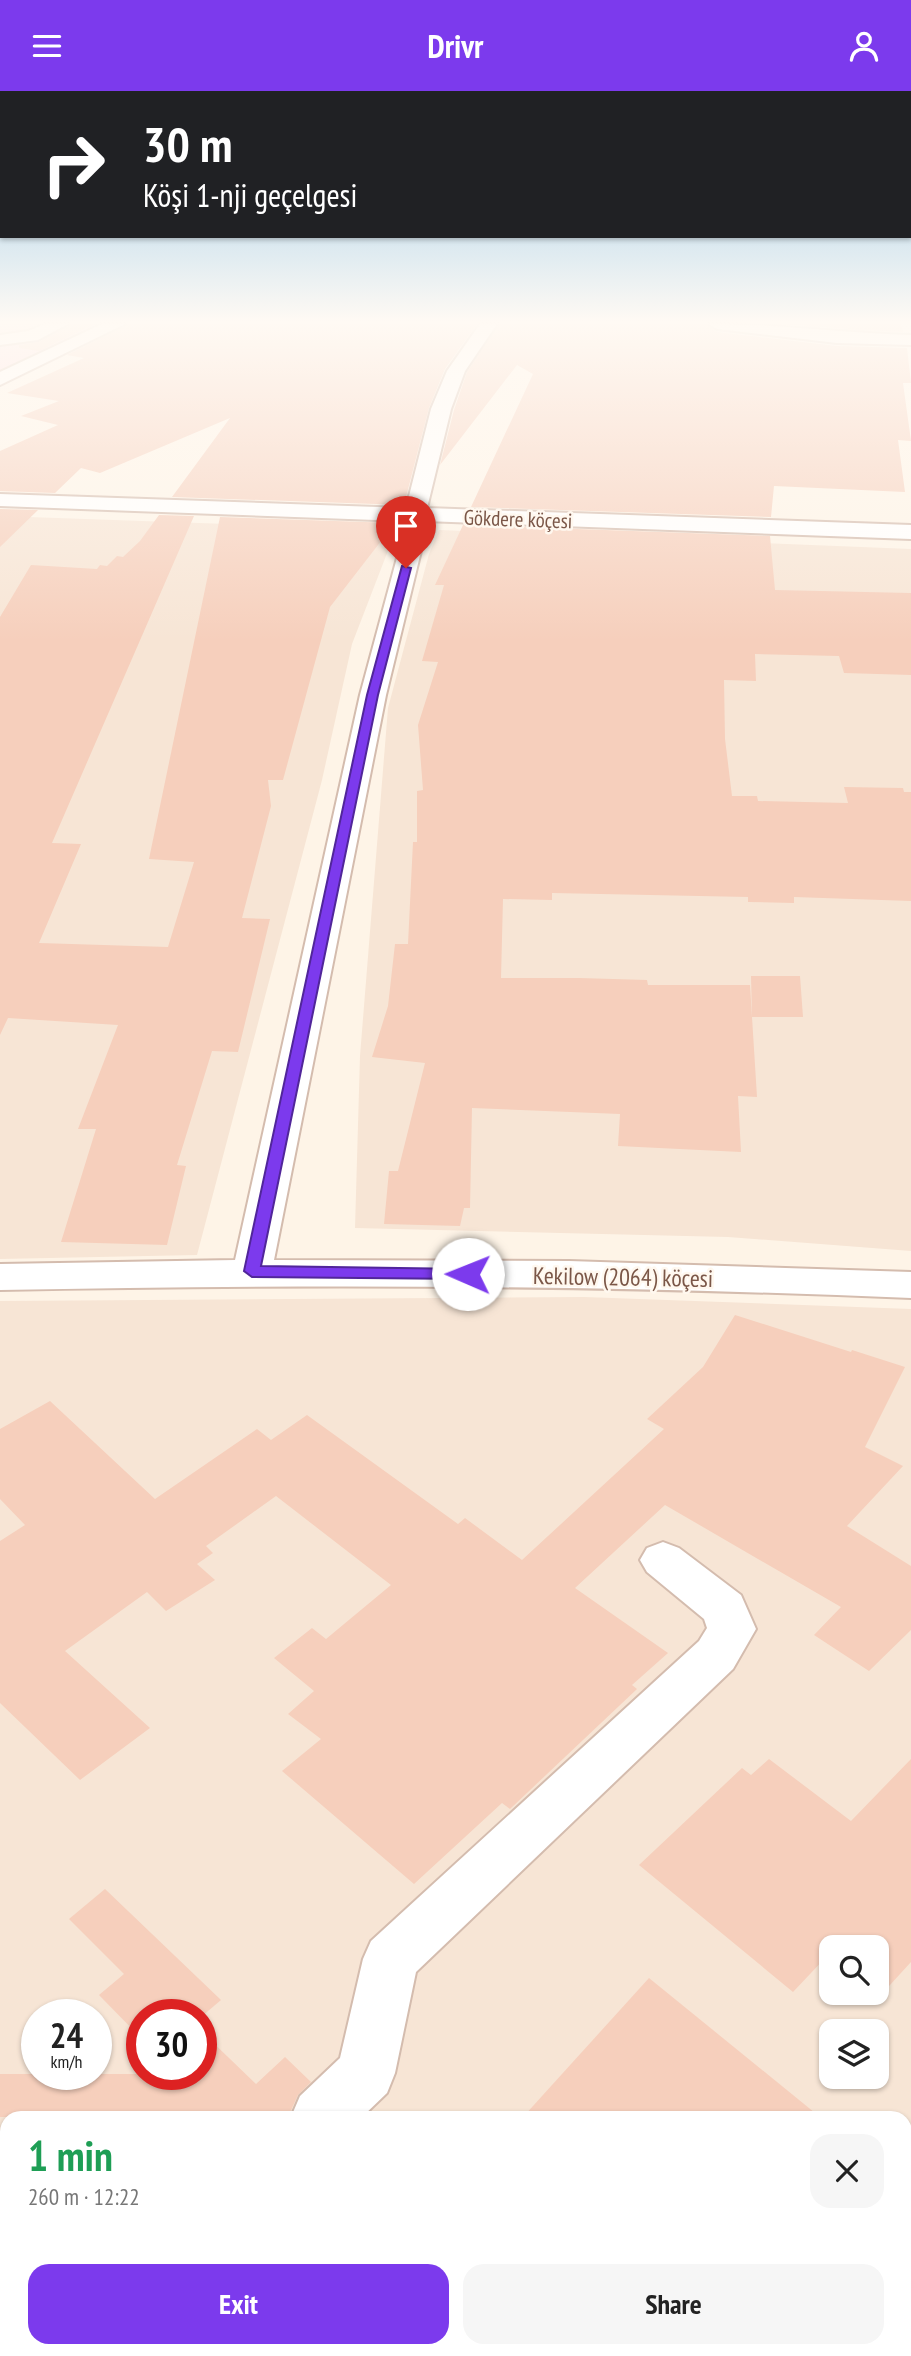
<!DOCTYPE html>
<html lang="en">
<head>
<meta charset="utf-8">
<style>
  body { margin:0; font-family:"PT Sans Narrow",sans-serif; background:#f6f6f6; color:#222; height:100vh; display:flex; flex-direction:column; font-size:26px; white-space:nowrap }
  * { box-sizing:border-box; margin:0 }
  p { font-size:23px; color:#767676 }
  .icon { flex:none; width:38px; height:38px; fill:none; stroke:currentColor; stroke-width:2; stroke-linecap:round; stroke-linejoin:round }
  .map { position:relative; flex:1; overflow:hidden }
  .drawer { position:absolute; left:0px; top:2020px; width:912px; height:247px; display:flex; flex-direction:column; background:#fff; border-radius:21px 21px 0 0; box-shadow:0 2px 5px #0004 }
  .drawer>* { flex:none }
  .top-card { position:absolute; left:0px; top:0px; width:912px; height:147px; box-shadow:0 2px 5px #0004; background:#202124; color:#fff; overflow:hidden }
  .tools { position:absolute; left:819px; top:1844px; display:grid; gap:14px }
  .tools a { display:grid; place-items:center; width:70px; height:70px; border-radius:14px; background:#fff; box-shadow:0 2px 5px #0004; font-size:35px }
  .speed { position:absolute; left:21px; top:1908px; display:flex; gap:14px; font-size:35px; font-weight:700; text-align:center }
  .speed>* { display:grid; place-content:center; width:91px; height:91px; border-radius:50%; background:#fff; box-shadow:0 2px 5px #0004; line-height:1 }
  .speed small { font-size:18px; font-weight:400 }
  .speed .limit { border:10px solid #d22; background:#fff; color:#111 }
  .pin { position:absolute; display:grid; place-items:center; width:60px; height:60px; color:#fff; margin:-72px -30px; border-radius:50% 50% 50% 0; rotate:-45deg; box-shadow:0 0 7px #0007 }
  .pin .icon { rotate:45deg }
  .me { position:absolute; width:77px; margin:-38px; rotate:271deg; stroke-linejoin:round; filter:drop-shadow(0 0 5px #0008) }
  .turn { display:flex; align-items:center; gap:24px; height:147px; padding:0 28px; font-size:32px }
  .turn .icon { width:91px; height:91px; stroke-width:2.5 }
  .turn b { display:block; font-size:49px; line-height:60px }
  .round { display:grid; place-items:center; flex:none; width:74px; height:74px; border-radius:21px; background:#f6f6f6 }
  .overview { display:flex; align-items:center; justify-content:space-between; height:119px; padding:0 28px }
  h1 { font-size:42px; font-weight:600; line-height:52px; color:#1e9e55 }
  .primary-button { display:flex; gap:14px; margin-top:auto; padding:14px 28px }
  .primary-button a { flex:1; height:80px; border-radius:21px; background:#7c3aed; color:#fff; font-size:28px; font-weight:600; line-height:80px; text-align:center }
  .primary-button a+a { background:#f6f6f6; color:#222 }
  header { display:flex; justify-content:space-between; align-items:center; height:91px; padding:0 28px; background:#7c3aed; color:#fff; font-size:32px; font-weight:600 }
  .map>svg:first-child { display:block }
  .residential { fill:#f7e5d5; fill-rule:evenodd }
  .medical { fill:#fdd9e0 }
  .building { fill:#f6cfbc }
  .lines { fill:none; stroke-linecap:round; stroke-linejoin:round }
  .minor-casing { stroke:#d4bcae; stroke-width:4 }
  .minor { fill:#fff; fill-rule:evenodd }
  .route { fill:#7c3aed; stroke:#51269a; stroke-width:2 }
  .labels { text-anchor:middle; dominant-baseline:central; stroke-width:5; stroke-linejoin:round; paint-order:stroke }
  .far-street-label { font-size:21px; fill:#7b5748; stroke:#fff8ef }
  .street-label { font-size:24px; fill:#7b5748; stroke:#fff8ef }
</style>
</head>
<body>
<header><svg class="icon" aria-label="menu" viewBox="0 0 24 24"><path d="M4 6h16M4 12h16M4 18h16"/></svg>Drivr<svg class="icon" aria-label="person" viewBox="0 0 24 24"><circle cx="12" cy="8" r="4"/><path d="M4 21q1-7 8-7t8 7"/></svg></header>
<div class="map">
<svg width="911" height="2265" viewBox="0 0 911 2265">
  <rect width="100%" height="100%" fill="#fef4e7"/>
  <g class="residential">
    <polygon points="0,425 396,439 352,553 322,689 197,1164 0,1168"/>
    <polygon points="439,439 911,458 911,1160 728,1146 355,1137 360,965 388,617 429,463"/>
    <path d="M 584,1206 L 911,1218 L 911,2060 L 905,2068 L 905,2026 L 7,2026 L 7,2259 L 749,2259 L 744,2265 L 0,2265 L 0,1210 ZM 831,1857 L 877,1857 L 877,1902 L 831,1902 ZM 37,1923 L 96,1923 L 96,1983 L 37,1983 ZM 142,1923 L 201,1923 L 201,1983 L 142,1983 ZM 831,1941 L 877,1941 L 877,1986 L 831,1986 Z"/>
  </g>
  <polygon class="medical" points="0,233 107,233 0,285"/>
  <g class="building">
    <polygon points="71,233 95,233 39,260 19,257 19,254 39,251"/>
    <polygon points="128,233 477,233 445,278 429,317 404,414 172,406 230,327 100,382 81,377 55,402 0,400 0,360 58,334 21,325 59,310 7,302 84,267 67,264"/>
    <polygon points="499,233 706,233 717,241 837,255 907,257 911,292 903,292 911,350 898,349 905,401 774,395 771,426 471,416 533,283 517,274 440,374 454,319 467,281"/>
    <polygon points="784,233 901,233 903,241 860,239"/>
    <polygon points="0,418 38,419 0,456"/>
    <polygon points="159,424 194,425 52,752 81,753 39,852 168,856 194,771 149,768 220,426 395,432 330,516 283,689 268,689 271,715 242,827 270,828 238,961 212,960 177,1074 186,1075 167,1154 61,1151 96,1038 78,1038 118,934 8,927 0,944 0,526 31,474 97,478 100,474 107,475 117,465 123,466 140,450"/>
    <polygon points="463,434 770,445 775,499 911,502 911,584 844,582 839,565 755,563 756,590 724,589 725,648 732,705 757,705 758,710 848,712 844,696 903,697 904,701 911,701 911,810 794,806 794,812 748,811 748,806 552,802 552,809 503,808 501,887 579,887 647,889 648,894 750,894 757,1006 738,1005 741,1061 618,1055 620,1023 472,1017 470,1117 464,1117 460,1135 384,1133 389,1080 398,1080 425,972 372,966 388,915 395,853 408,853 413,751 417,751 417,700 423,699 418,634 438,571 422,570 444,494 435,494"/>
    <polygon points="751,885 800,885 803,926 752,926"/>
    <polygon points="735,1224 851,1261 852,1259 905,1276 865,1356 903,1375 847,1435 911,1475 911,1539 869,1580 814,1544 841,1516 665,1414 575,1497 668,1562 632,1594 637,1598 510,1718 502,1712 414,1793 282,1680 321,1648 288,1623 314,1600 274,1567 312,1537 326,1548 391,1494 276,1405 206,1455 213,1462 197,1473 215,1489 166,1520 147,1501 65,1560 150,1637 80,1689 0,1612 0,1450 25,1434 0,1408 0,1338 50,1310 155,1408 257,1338 271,1349 307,1324 458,1433 465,1427 522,1469 664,1338 647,1328 703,1276"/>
    <polygon points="769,1668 851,1730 911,1668 911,1871 879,1906 875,1902 877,1902 877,1857 831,1857 831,1867 828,1864 793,1901 639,1774 742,1677 751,1684"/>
    <polygon points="105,1798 221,1909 201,1926 201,1923 142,1923 142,1948 99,1904 124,1883 69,1828"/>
    <polygon points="649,1887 820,2026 523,2026"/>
    <polygon points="201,1940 256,1993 285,1966 311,1991 298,2004 288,2026 0,2026 0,1983 201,1983"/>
  </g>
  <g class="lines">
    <g class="minor-casing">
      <g id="minor">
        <polygon points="45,233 68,233 38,249 0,254 0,244 28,240"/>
        <polygon points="102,233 125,233 0,294 0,281"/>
        <path d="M 480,233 L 497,233 L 465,280 L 451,318 L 427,417 L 911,434 L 911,448 L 425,430 L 423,452 L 386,604 L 274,1169 L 569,1170 L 911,1181 L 911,1207 C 607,1194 304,1193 0,1199 L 0,1173 L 235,1169 L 360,604 L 401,452 L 403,430 L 0,415 L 0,403 L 406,417 L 431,318 L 447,280 Z"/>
        <path d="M 709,233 C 776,233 843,242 911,244 L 911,254 L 837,252 L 717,238 Z"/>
        <polygon points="663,1451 679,1457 741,1504 756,1538 733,1578 416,1881 395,1982 387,2002 362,2026 291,2026 300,2005 340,1967 363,1868 371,1850 699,1550 707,1537 704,1528 647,1481 640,1469 647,1457"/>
        <polygon points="911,2071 911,2139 905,2142 905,2074"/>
        <polygon points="49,2259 117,2259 115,2265 46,2265"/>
        <polygon points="757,2259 823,2259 821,2265 754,2265"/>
      </g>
    </g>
    <use href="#minor" class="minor"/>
  </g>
  <linearGradient id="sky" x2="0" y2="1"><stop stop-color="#95c8e9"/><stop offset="0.42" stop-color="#fffaf4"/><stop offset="1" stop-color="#fffaf4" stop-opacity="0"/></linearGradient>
  <rect width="911" height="550" fill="url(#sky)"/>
  <polygon class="route" points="402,475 411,477 378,604 261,1175 468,1178 477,1183 468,1188 252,1186 244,1180 367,604"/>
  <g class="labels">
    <g class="far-street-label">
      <text transform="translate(518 428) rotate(2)">Gökdere köçesi</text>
    </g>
    <g class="street-label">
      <text transform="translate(623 1186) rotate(1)">Kekilow (2064) köçesi</text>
    </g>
  </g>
</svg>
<div class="tools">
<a><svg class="icon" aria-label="search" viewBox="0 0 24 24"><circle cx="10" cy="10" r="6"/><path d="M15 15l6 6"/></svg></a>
<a><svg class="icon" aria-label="layers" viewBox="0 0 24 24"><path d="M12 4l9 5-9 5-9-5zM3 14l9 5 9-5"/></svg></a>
</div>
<div class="speed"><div>24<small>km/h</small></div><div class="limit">30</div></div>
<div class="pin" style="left:406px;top:477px;background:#d93025"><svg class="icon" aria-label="arrive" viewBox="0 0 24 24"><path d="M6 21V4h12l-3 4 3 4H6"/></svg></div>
<svg class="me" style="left:468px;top:1183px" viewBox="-20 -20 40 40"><circle r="19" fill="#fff"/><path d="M0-13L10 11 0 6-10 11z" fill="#7c3aed"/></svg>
<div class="top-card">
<div class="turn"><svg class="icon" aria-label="right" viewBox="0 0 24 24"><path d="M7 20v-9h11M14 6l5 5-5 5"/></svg><div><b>30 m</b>Köşi 1-nji geçelgesi</div></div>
</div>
<section class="drawer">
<div class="overview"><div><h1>1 min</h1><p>260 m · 12:22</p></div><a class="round"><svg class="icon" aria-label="close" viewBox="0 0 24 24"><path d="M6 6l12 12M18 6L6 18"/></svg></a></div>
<div class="primary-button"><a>Exit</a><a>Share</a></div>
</section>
</div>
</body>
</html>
